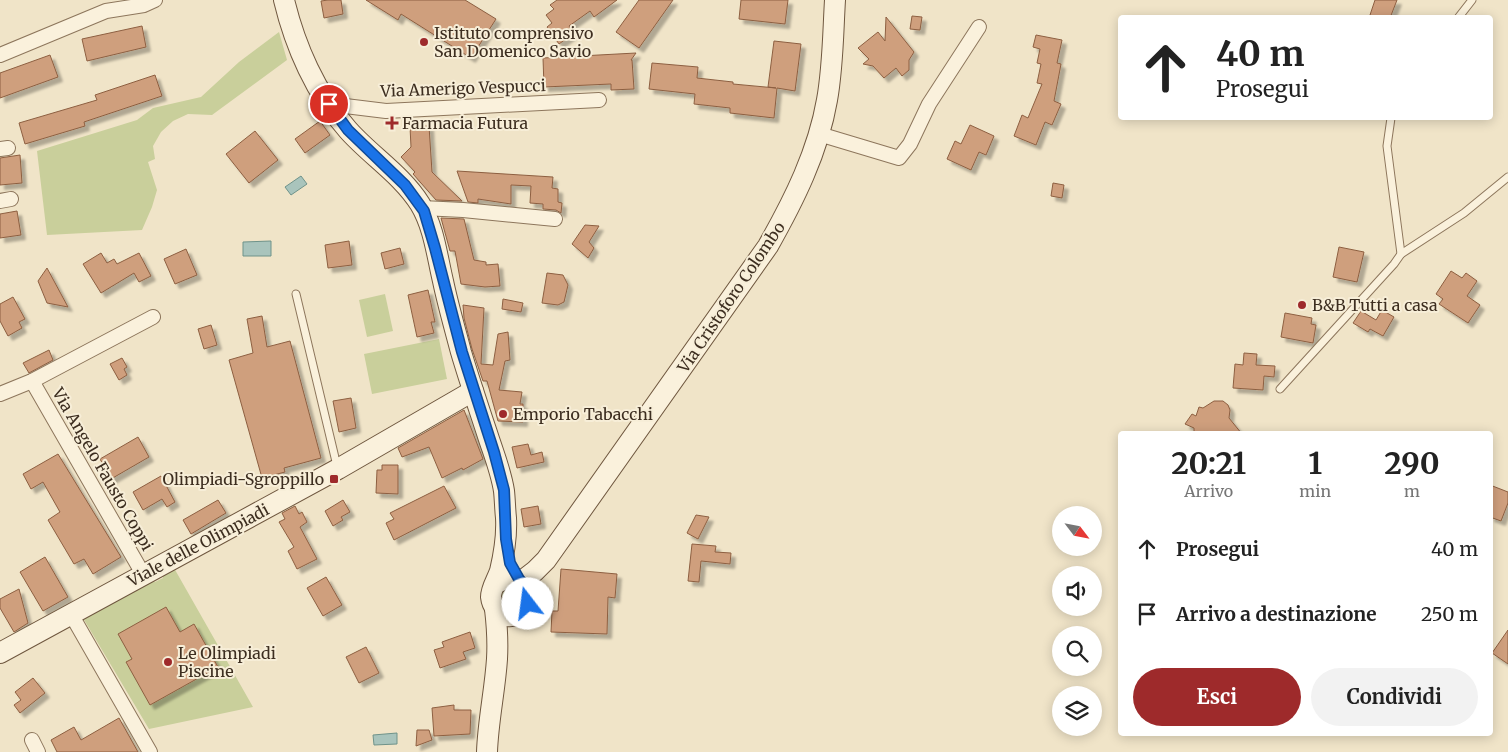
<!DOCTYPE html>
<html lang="it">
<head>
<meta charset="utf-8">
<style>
  body { margin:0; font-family:Merriweather,serif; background:#f2f2f2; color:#222; height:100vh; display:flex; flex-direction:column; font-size:19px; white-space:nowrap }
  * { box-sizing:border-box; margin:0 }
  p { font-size:16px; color:#767676 }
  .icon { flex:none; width:28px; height:28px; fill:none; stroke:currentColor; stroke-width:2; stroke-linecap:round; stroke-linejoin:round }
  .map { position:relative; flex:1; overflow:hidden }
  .details { position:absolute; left:1118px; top:431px; width:375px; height:305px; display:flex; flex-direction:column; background:#fff; border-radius:5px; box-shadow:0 2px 12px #0003 }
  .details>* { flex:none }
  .guide { position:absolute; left:1118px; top:15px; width:375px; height:105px; border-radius:5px; box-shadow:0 2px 12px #0003; background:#fff; color:#222; overflow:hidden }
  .needle { width:32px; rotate:122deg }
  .controls { position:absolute; left:1052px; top:506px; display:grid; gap:10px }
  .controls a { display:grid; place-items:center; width:50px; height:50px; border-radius:50%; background:#fff; box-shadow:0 2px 12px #0003; font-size:25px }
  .pin { position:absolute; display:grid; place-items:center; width:42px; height:42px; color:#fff; margin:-21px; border:2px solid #fff; border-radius:50%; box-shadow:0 1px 5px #0007 }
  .me { position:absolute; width:55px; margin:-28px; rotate:345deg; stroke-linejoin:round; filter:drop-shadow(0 0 4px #0008) }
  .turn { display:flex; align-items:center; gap:18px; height:105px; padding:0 15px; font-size:22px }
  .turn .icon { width:65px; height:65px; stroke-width:2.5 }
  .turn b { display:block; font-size:35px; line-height:42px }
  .eta { display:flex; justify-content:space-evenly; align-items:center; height:85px; text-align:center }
  .eta b { font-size:30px; font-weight:700; line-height:35px }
  .cta { display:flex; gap:10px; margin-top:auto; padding:10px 15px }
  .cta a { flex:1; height:58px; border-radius:30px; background:#9e2a2b; color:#fff; font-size:20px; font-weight:700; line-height:58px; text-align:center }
  .cta a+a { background:#f2f2f2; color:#222 }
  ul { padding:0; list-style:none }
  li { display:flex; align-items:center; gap:15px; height:65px; padding:0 15px }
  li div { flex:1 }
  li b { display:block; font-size:19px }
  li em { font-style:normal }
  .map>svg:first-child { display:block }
  .green { fill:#c9cf9b }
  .water { fill:#a9c4bc; stroke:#6f938a }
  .building { fill:#cf9f7d; stroke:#8d5f41; filter:url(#shadow) }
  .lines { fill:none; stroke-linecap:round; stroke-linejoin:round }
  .lane-casing { stroke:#8d765c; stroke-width:9 }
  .street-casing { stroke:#8d765c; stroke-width:16 }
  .secondary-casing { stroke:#6f573f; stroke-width:22 }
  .lane { stroke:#faf1dc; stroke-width:7 }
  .street { stroke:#faf1dc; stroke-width:14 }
  .secondary { stroke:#faf1dc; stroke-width:20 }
  .route-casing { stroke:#114b97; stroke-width:12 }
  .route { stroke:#1a73e8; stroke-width:9 }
  .poi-dot { fill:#9e2a2b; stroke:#f7eed8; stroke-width:2 }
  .labels { text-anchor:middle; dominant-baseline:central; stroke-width:4; stroke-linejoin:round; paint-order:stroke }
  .poi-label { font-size:16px; fill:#3d2e20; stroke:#f7eed8; text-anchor:start }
  .street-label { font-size:16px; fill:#3d2e20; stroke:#f7eed8 }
</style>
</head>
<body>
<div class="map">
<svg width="1508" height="752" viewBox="0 0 1508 752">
  <defs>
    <filter id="shadow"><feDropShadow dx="4.5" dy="4.5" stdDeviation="1" flood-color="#0004"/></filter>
  </defs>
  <rect width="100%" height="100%" fill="#f0e4c8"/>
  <g class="green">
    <polygon points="279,32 287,60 212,115 188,114 173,121 161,132 153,146 155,159 148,162 157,190 152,207 142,230 47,235 37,151 137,120 153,108 201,97 239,62"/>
    <polygon points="385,294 393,331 367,337 359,300"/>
    <polygon points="439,339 447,379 372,394 364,354"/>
    <polygon points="174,568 253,707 149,729 83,618 152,580 155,582 163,578 163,574"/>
    <circle cx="510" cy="598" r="9"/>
  </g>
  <g class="water">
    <polygon points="301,176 307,184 291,195 285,187"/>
    <polygon points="271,241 271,256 243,256 243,242"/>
    <polygon points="397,733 397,744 374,745 373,735"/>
  </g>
  <g class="building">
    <polygon points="328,0 341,0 343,14 324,18 321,1"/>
    <polygon points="366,0 465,0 496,19 471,58 401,14 398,20"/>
    <polygon points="557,0 617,0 594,17 590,11 569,26 574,33 559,44 547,27 552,23 546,15 554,9 550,5"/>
    <polygon points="639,0 673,0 639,48 616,32"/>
    <polygon points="741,0 788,0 785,24 739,19"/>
    <polygon points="1375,0 1397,0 1390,18 1375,18 1370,15"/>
    <polygon points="912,16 922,17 920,30 910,29"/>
    <polygon points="886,17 914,52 909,60 909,70 902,76 896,68 884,78 873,66 863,64 869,59 858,48 878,32 885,41"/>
    <polygon points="142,26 146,47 87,61 82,39"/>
    <polygon points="1036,35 1062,40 1057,63 1061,64 1054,101 1061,104 1052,125 1045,122 1036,145 1014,136 1022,115 1028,118 1042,84 1037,83 1041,64 1037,63 1040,49 1033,47"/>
    <polygon points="774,41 801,44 795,91 777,88 774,118 730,113 730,108 694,104 695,94 649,89 652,63 698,67 697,78 733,82 733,84 776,88 768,87"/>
    <polygon points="636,53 631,60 632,60 634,89 611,90 611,84 544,87 543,58"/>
    <polygon points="50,55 58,77 0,98 0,73"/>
    <polygon points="155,75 162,96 84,122 85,126 25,144 19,123 97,100 95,95"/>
    <polygon points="320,121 330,135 305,153 295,139"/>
    <polygon points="970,125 994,136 986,155 979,152 971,170 947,159 955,141 961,144"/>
    <polygon points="429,126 432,172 462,201 436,200 413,174 415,172 401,157 411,147 410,127"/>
    <polygon points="255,131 278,160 249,183 226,154"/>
    <polygon points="20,155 22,183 0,185 0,158"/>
    <polygon points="457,171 553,177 552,188 558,189 558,202 562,203 561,213 556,210 543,209 543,204 530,203 531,186 511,185 511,204 478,199 478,203 468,202"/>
    <polygon points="1053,183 1064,185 1062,198 1051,196"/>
    <polygon points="17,211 21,235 0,238 0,214"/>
    <polygon points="441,218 464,219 474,260 486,262 486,265 498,264 500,286 485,287 461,284 455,251 450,251"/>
    <polygon points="585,225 599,226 589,242 594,248 588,258 572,244"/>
    <polygon points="349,241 352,265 328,268 325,245"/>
    <polygon points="1339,247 1364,252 1357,282 1333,277"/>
    <polygon points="400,248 404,264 385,269 381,253"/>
    <polygon points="186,249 197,275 175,284 164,259"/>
    <polygon points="101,253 107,263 114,259 117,264 139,253 151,276 139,282 134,273 101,293 83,264"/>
    <polygon points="47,268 68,307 47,303 38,281"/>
    <polygon points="1451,271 1462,278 1466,273 1477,281 1467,296 1480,305 1468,323 1439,304 1443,299 1436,294"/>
    <polygon points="547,273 563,275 568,285 564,302 558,305 542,303"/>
    <polygon points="428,290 435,322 431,322 434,333 417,337 408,295"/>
    <polygon points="13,297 25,319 19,322 22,328 8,336 0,321 0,304"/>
    <polygon points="503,299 523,303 521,312 502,309"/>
    <polygon points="463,305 484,308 481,364 493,365 498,334 508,332 510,360 505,361 499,390 522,392 520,404 523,404 523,422 498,421 487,381 483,381 472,349 464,318"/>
    <polygon points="1382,310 1394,317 1383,336 1370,329 1368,332 1353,323 1361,311 1376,320"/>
    <polygon points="1285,313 1312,318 1311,324 1316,325 1313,343 1281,337"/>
    <polygon points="262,316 267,347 290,341 321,458 284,468 285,472 262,478 229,360 253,353 247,319"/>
    <polygon points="211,325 217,345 204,349 198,329"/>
    <polygon points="49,350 53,360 29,373 23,363"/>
    <polygon points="1244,353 1257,354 1256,365 1275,366 1274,377 1264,376 1263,390 1233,388 1235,364 1243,365"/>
    <polygon points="122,358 127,367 124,369 127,375 119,380 110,364"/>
    <polygon points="351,398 356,428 339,432 333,401"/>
    <polygon points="1214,401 1223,401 1228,405 1230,410 1229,418 1242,434 1194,433 1194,428 1185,424 1192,414 1196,416 1199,407 1203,408"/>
    <polygon points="464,410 483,459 463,470 462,468 442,478 429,447 402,457 398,448"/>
    <polygon points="138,437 149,457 111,479 100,459"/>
    <polygon points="528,444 531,455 542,452 544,462 517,468 512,447"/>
    <polygon points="58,454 121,557 93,574 84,559 74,564 48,520 60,512 43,482 31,489 23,474"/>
    <polygon points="382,465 398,465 398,494 376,493 377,470 382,470"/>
    <polygon points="161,476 175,502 167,507 162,499 143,510 133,492"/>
    <polygon points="1490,485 1508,492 1508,503 1501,521 1490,517"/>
    <polygon points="444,486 456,508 394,540 386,523 394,519 390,513"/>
    <polygon points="218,500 226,513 191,534 183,520"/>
    <polygon points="343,500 350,512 341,517 343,520 333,526 325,511"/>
    <polygon points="295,506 299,514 302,512 307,522 300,527 317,559 297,569 288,551 294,547 279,522 285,519 282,513"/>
    <polygon points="538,506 541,524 524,527 521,509"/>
    <polygon points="696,515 709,517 698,539 687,533"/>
    <polygon points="692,544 716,546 715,552 731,553 730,564 701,561 699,582 688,581"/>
    <polygon points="45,557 68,597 43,611 20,572"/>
    <polygon points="561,569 617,574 615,598 608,597 607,634 551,632 552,611 558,611"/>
    <polygon points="326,577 342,605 323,616 307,588"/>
    <polygon points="19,589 28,623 14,632 0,608 0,599"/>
    <polygon points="166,607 180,632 194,624 218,667 150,705 126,662 132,659 118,634"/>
    <polygon points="1508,630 1508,664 1492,653"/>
    <polygon points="470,632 475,648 463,652 466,659 440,668 434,650 444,647 442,642"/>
    <polygon points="366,647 379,673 359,683 346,657"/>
    <polygon points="33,678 45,693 20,713 14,705 21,700 15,692"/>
    <polygon points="454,705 454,710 471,710 470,734 434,736 432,708"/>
    <polygon points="119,718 138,752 57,752 51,740 74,727 81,740"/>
    <polygon points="417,730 429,730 432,740 416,746"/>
  </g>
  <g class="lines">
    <g class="lane-casing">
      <g id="lane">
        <polyline points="1458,18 1472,0"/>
        <polyline points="1401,254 1464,213 1508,177"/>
        <polyline points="296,294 337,466"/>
        <polyline points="1280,389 1394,264 1401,254 1387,146 1391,118"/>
      </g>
    </g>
    <g class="street-casing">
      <g id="street">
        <polyline points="0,55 106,11 144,5 155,0"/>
        <polyline points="329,104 386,111 599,100"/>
        <polyline points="819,134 899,158 910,144 929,104 979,27"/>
        <polyline points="0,149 8,148"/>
        <polyline points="0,201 11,199"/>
        <polyline points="422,208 463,210 555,219"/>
        <polyline points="32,381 143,574"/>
        <polyline points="0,394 32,381 153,317"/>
        <polyline points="71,614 150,752"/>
        <polyline points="32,740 38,752"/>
      </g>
    </g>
    <g class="secondary-casing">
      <g id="secondary">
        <path d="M 284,0 C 295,46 316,94 348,130 C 370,155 402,175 420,204 C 434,227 437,256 443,281 C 448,305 455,329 461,352 C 469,379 478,406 487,433 C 493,452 501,471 504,491 C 505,500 505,509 506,518 C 507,536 504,554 500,571 C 497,580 491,588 491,597 C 492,606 498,614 507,616 C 514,617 521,614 525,609 C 542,591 516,567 496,584"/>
        <path d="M 522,581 L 535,571 L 546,560 L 768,246 C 794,200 818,152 827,100 C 833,67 833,33 835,0"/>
        <polyline points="0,653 338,469 473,391"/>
        <path d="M 487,752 C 488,721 495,690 497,659 C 498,642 497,626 495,609"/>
      </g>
    </g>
    <use href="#lane" class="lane"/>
    <use href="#street" class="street"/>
    <use href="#secondary" class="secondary"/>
  </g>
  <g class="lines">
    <g class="route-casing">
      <polyline id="route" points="329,104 348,130 405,185 424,211 435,248 462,352 494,452 504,490 506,539 510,563 519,579 528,589 530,594 528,604"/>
    </g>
    <use href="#route" class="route"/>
  </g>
  <g class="poi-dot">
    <circle cx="424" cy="42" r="5"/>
    <path d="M389.5 115.5h5v5h5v5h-5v5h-5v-5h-5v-5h5z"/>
    <circle cx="1302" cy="305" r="5"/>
    <circle cx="503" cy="414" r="5"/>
    <rect x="329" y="474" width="10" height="10" rx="2.5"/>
    <circle cx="168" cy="662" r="5"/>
  </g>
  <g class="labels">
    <g class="poi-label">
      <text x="434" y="33">Istituto comprensivo<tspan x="434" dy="18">San Domenico Savio</tspan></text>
      <text x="402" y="123">Farmacia Futura</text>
      <text x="1312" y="305">B&amp;B Tutti a casa</text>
      <text x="513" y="414">Emporio Tabacchi</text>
      <text x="324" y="479" text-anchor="end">Olimpiadi-Sgroppillo</text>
      <text x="178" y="653">Le Olimpiadi<tspan x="178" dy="18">Piscine</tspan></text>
    </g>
    <g class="street-label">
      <text transform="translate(463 88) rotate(-2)">Via Amerigo Vespucci</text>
      <text transform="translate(731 297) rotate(-56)">Via Cristoforo Colombo</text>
      <text transform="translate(103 469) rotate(60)">Via Angelo Fausto Coppi</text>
      <text transform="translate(198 545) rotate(-28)">Viale delle Olimpiadi</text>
    </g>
  </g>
</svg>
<div class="controls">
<a><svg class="needle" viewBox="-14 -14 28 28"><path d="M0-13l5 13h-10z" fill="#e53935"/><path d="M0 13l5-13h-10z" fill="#767676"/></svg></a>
<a><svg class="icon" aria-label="sound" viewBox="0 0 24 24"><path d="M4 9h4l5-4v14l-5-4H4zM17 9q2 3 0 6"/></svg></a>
<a><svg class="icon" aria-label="search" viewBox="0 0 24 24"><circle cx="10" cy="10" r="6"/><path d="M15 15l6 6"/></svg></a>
<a><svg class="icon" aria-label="layers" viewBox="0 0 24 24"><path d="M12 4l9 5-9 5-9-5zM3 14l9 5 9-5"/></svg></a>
</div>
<div class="pin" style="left:329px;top:104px;background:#d93025"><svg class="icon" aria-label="arrive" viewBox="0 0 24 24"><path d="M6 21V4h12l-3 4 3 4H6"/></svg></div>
<svg class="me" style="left:528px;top:604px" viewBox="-20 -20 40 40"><circle r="19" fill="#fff"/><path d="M0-13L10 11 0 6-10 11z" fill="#1a73e8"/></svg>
<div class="guide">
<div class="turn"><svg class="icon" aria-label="ahead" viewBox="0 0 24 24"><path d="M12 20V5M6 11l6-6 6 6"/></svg><div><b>40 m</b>Prosegui</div></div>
</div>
<section class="details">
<div class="eta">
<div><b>20:21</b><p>Arrivo</p></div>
<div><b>1</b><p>min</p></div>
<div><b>290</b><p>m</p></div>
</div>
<ul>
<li><svg class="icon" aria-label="ahead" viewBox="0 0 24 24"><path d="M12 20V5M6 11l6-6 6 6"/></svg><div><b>Prosegui</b></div><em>40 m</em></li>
<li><svg class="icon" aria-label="arrive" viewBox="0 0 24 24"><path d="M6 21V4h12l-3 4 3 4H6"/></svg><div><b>Arrivo a destinazione</b></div><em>250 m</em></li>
</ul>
<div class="cta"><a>Esci</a><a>Condividi</a></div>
</section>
</div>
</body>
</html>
